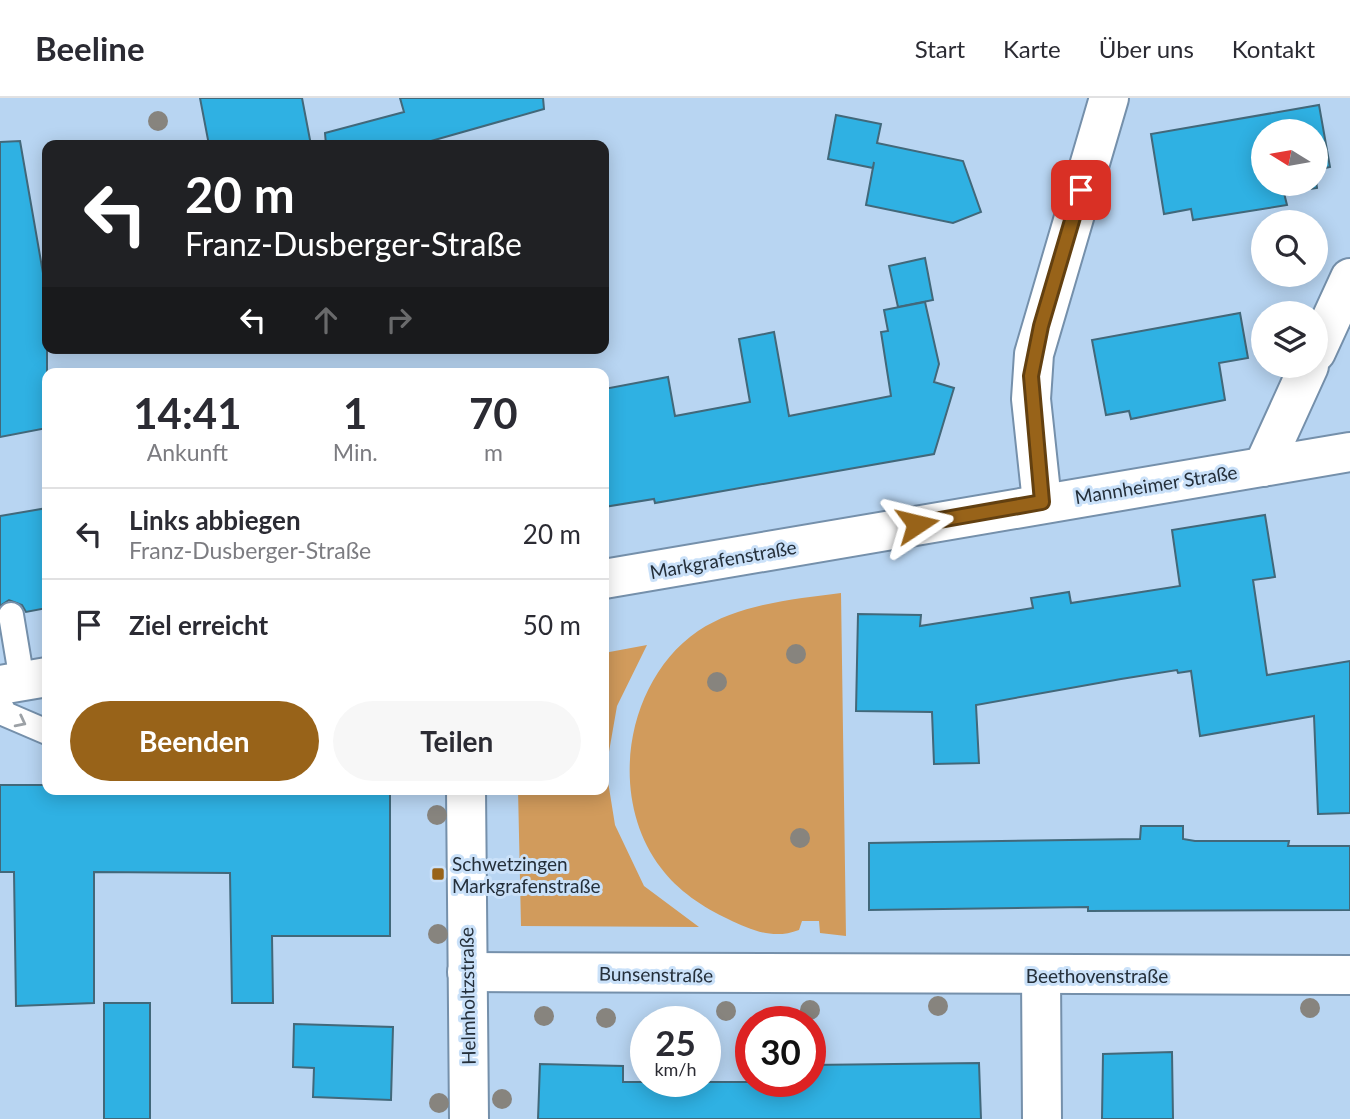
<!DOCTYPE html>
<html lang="de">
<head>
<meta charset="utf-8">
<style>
  body { margin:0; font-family:Lato,sans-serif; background:#f7f7f7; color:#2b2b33; height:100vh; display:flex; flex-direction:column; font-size:26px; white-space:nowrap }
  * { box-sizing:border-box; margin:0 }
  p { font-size:23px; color:#7c7c81 }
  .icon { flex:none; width:38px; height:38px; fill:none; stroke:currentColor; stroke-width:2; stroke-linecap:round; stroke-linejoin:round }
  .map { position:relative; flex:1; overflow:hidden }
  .sheet { position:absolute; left:42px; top:270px; width:567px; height:427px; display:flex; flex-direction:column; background:#fff; border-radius:14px; box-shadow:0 4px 18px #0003 }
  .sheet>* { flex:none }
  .hud { position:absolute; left:42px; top:42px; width:567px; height:214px; border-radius:14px; box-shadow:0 4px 18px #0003; background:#202124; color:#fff; overflow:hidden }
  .needle { width:46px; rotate:281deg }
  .tools { position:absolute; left:1251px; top:21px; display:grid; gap:14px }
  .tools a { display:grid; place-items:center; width:77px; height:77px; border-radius:50%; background:#fff; box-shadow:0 4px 18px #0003; font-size:35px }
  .speed { position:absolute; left:630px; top:908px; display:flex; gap:14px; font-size:35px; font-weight:700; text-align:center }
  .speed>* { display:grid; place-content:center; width:91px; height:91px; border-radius:50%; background:#fff; box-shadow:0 4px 18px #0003; line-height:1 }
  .speed small { font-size:18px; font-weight:400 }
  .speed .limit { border:10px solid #d22; background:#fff; color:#111 }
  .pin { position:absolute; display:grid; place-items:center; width:60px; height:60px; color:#fff; margin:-30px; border-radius:14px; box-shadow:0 4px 10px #0006 }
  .me { position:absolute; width:77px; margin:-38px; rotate:80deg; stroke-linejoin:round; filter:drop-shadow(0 0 5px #0008) }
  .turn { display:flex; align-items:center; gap:24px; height:147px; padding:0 28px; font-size:32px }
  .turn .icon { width:91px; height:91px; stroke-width:2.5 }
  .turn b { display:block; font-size:49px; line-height:60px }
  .lanes { display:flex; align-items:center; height:66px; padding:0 28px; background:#0003; justify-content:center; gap:35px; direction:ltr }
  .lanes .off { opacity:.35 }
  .eta { display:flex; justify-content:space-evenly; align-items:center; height:119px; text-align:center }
  .eta b { font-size:42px; font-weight:700; line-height:49px }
  .cta { display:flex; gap:14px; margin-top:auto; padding:14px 28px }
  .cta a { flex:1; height:80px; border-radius:42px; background:#986319; color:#fff; font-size:28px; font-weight:700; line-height:80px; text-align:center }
  .cta a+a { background:#f7f7f7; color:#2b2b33 }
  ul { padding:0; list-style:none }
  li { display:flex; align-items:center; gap:21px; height:91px; padding:0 28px; border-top:2px solid #e1e1e2 }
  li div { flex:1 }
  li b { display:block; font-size:26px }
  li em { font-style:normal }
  header { display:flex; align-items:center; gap:42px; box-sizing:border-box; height:98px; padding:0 35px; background:#fff; border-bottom:2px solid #e1e1e2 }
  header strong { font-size:33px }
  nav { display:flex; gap:38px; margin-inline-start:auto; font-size:24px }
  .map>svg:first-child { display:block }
  .green { fill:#d19b5c }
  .building { fill:#2fb1e3; stroke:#42687a; stroke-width:2 }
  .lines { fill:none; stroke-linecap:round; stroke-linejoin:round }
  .service-casing { stroke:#7590ab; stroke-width:28 }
  .minor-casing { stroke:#7590ab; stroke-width:42 }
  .service { stroke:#fff; stroke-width:24 }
  .minor { stroke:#fff; stroke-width:38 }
  .tree { fill:#87847e }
  .oneway { stroke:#9ca1a6 }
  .route-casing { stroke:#634010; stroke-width:18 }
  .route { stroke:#986319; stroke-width:12 }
  .poi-dot { fill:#986319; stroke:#cae1f9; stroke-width:2.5 }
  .labels { text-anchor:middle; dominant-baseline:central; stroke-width:6; stroke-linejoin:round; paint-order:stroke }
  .street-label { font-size:19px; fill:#242f3a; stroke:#cae1f9 }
  .poi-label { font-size:19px; fill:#242f3a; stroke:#cae1f9; text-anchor:start }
</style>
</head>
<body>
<header>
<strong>Beeline</strong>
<nav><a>Start</a><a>Karte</a><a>Über uns</a><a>Kontakt</a></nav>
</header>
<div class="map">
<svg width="1350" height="1021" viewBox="0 0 1350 1021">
  <rect width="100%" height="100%" fill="#b8d5f2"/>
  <g class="green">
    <path d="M 841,495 L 846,838 L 820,835 L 819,823 L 802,823 L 799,832 C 773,842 751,832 728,821 C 704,810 677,792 661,770 C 607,700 625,583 698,533 C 739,506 794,501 841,495 Z"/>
    <polygon points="647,547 617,608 606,671 615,727 644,788 699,829 521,828 518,691 604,691 604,555"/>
  </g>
  <g class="building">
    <polygon points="200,0 302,0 311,47 209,47"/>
    <polygon points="400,0 543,0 544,11 417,47 326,47 325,35 404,14"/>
    <polygon points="1319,7 1330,69 1316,72 1316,33 1264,33 1264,86 1316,86 1316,82 1317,90 1284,95 1287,107 1193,122 1191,111 1164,116 1151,36"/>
    <polygon points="836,17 881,26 877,45 963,63 981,114 953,125 866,107 874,64 873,70 828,61"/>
    <polygon points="20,43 47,198 47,330 0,339 0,44"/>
    <polygon points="925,160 933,202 898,209 889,168"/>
    <polygon points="925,204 939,266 934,284 954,290 934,356 655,405 654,401 604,409 604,291 668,279 675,318 750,304 739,241 774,234 789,318 891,298 881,234 888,233 884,212"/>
    <polygon points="1240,215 1248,260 1219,265 1225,302 1131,321 1129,313 1106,317 1092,242"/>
    <polygon points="47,410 47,510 26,514 22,507 9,502 0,508 0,418"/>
    <polygon points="1265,417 1275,479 1253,482 1267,577 1350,563 1350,715 1318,716 1314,618 1200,638 1191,573 1178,575 1177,572 1121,581 976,607 979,665 934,666 932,614 856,613 858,516 921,517 920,528 1033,510 1031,500 1069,494 1071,505 1180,488 1172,432"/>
    <polygon points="0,687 47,687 47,691 390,691 390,838 272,838 273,905 232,905 230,775 94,774 94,905 16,908 14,774 0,774"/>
    <polygon points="1141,728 1183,728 1183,741 1195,743 1289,743 1288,748 1350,748 1350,812 1088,813 1088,809 869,812 869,745 1140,741"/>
    <rect x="104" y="905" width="46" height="116"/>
    <polygon points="294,926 393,929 391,1002 313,999 314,970 293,969"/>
    <polygon points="1172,954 1173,1021 1102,1021 1103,956"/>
    <polygon points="979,965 981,1021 538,1021 540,966 623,968 623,984 810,984 810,967"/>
  </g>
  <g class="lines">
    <g class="service-casing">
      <g id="service">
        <polyline points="11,517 22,583"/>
        <polyline points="0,607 5,616 47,634"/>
      </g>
    </g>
    <g class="minor-casing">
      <g id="minor">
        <polyline points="1316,254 1350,180"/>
        <polyline points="1263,369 1309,268"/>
        <polyline points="1042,404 1031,301 1034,256 1109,0"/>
        <polyline points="604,481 1350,354"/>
        <polyline points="0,587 47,579"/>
        <polyline points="466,691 469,1021"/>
        <polyline points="467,874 1350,877"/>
        <polyline points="1041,877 1042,1021"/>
      </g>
    </g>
    <use href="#service" class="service"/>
    <use href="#minor" class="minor"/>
  </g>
  <g class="tree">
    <circle cx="158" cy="23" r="10"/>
    <circle cx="796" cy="556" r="10"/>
    <circle cx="717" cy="584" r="10"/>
    <circle cx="437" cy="717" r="10"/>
    <circle cx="800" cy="740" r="10"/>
    <circle cx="438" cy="836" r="10"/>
    <circle cx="938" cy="908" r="10"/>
    <circle cx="1310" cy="910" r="10"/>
    <circle cx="810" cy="912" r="10"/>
    <circle cx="726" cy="913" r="10"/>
    <circle cx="544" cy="918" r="10"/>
    <circle cx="606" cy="920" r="10"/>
    <circle cx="502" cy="1001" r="10"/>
    <circle cx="439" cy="1005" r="10"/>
  </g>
  <defs><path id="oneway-chevron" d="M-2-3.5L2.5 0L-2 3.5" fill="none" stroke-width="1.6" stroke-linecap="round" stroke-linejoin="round" transform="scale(1.75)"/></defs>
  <use class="oneway" href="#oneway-chevron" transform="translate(21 624) rotate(27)"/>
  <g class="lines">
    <g class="route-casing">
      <polyline id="route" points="917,426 1042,404 1031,278 1041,228 1081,92"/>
    </g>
    <use href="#route" class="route"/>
  </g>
  <rect class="poi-dot" x="431" y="769" width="14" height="14" rx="3.5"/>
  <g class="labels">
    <g class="street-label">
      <text transform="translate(1156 386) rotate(-9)">Mannheimer Straße</text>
      <text transform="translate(723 461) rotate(-10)">Markgrafenstraße</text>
      <text transform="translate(656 876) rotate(1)">Bunsenstraße</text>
      <text x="1097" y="877">Beethovenstraße</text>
      <text transform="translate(467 898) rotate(-91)">Helmholtzstraße</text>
    </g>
    <g class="poi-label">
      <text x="452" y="765">Schwetzingen<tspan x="452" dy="22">Markgrafenstraße</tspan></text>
    </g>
  </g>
</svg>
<div class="tools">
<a><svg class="needle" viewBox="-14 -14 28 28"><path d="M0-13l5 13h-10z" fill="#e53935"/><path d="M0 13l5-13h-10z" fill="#7c7c81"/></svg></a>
<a><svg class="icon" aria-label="search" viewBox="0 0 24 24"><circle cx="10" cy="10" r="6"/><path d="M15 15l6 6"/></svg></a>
<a><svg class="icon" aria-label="layers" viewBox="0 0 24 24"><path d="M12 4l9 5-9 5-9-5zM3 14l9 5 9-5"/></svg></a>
</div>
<div class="speed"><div>25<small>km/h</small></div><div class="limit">30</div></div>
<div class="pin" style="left:1081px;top:92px;background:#d93025"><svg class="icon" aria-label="arrive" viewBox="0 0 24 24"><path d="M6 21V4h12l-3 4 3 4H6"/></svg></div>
<svg class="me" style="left:917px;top:426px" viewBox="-20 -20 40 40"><path d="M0-17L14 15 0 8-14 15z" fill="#986319" stroke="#fff" stroke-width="4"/></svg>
<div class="hud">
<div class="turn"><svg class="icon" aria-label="left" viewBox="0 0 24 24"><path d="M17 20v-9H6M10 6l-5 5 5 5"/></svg><div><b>20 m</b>Franz-Dusberger-Straße</div></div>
<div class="lanes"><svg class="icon" aria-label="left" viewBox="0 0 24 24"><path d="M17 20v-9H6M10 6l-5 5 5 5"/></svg><svg class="icon off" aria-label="ahead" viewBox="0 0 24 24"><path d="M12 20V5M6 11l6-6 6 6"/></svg><svg class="icon off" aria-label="right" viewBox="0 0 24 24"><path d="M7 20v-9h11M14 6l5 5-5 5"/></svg></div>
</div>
<section class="sheet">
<div class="eta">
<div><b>14:41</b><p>Ankunft</p></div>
<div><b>1</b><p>Min.</p></div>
<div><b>70</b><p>m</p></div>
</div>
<ul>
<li><svg class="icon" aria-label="left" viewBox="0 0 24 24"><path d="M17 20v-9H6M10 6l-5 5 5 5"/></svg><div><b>Links abbiegen</b><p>Franz-Dusberger-Straße</p></div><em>20 m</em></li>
<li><svg class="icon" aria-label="arrive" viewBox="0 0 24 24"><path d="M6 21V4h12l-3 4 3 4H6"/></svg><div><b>Ziel erreicht</b></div><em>50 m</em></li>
</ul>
<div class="cta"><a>Beenden</a><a>Teilen</a></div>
</section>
</div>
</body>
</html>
